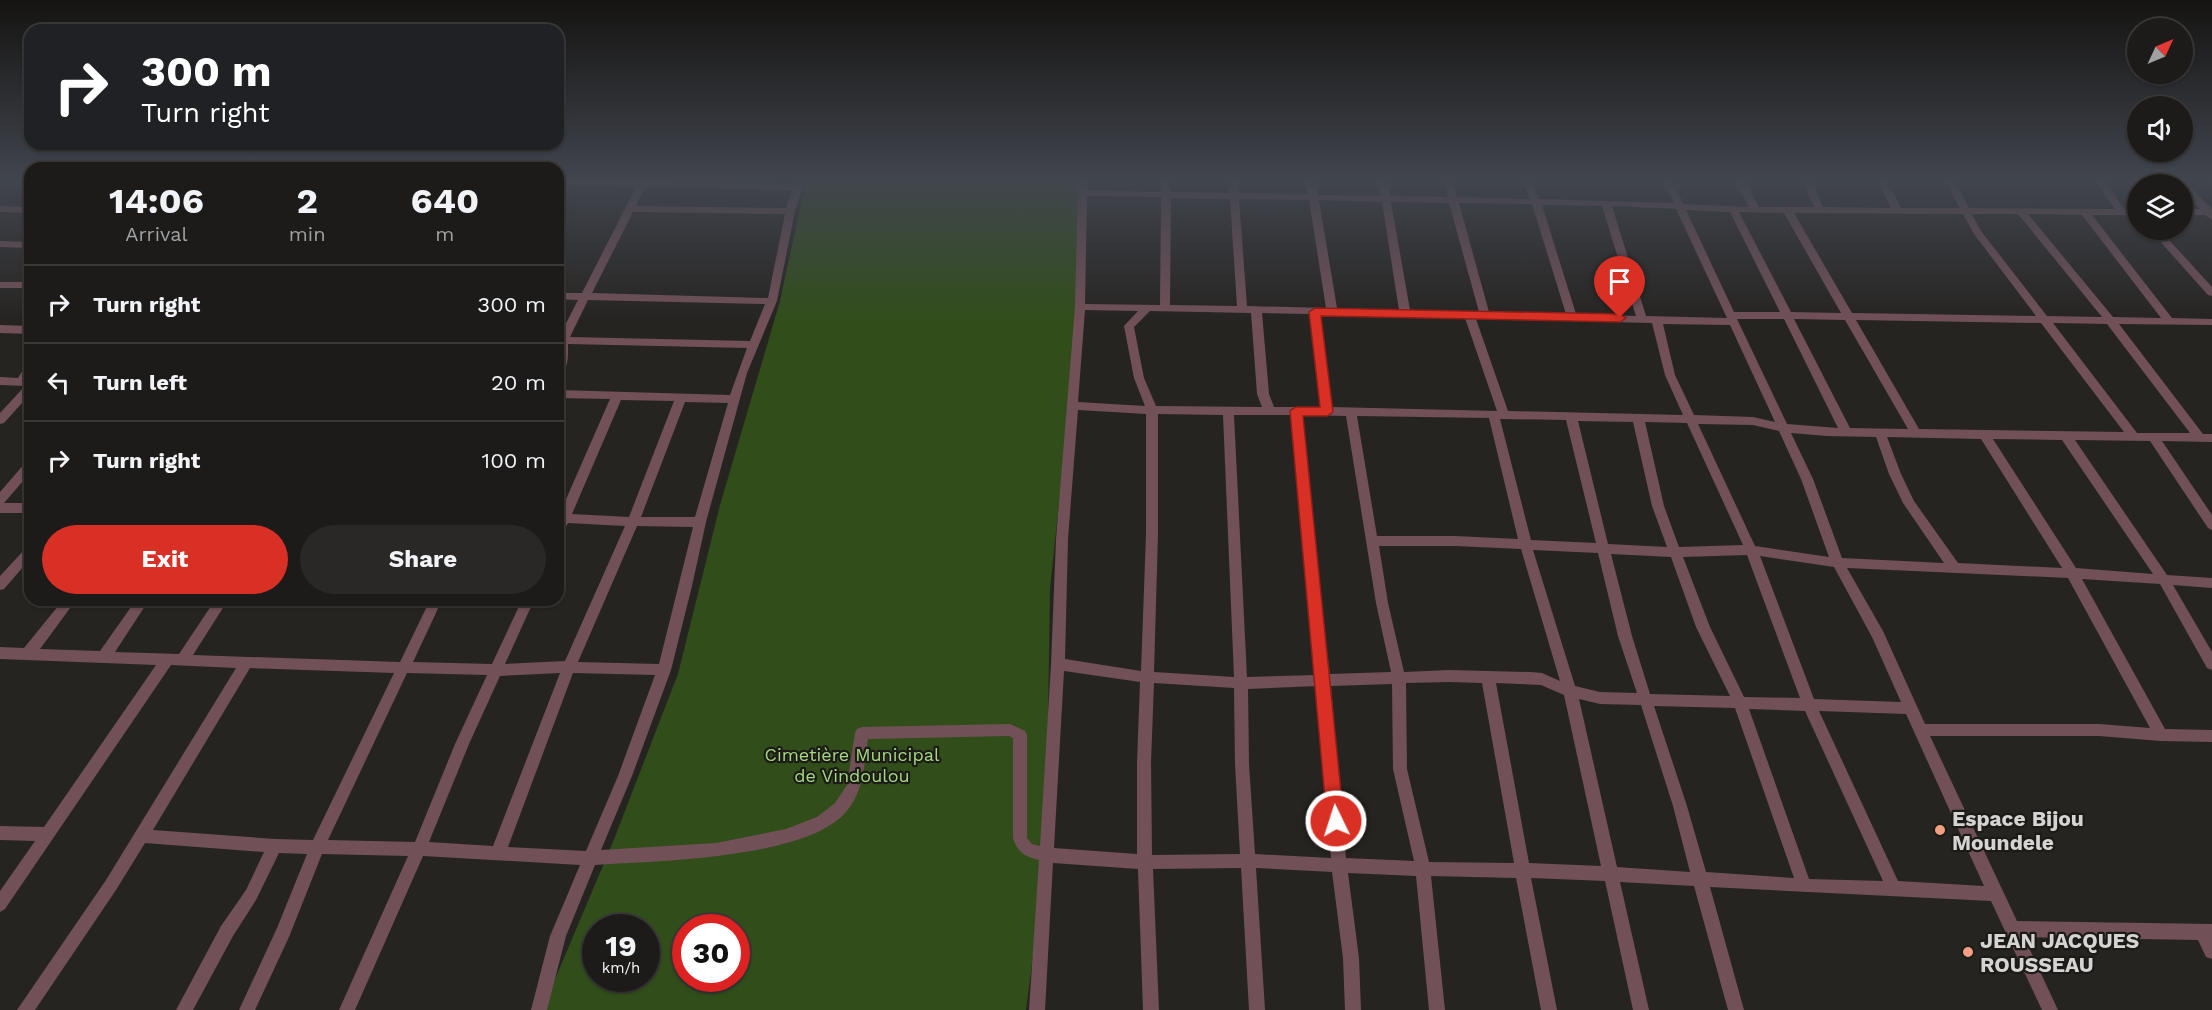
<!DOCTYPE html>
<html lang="en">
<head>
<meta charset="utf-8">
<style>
  body { margin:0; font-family:"Work Sans",sans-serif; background:#292826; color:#f1f3f6; height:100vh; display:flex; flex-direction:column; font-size:22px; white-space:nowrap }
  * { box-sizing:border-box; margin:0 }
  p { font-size:20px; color:#a0a1a2 }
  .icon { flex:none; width:33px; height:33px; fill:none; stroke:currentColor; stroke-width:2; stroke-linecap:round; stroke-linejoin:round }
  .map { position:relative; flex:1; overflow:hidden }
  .drawer { position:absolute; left:24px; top:162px; width:540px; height:444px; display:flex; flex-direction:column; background:#1c1b19; border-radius:18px; box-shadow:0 2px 4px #0004,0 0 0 2px #3a3938 }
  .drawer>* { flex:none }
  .guide { position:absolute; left:24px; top:24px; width:540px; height:126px; border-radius:18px; box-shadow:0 2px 4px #0004,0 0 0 2px #3a3938; background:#202124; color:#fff; overflow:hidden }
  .needle { width:39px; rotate:46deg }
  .buttons { position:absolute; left:2127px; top:18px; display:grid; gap:12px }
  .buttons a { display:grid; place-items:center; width:66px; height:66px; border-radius:50%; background:#1c1b19; box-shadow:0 2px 4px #0004,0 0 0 2px #3a3938; font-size:30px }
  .speed { position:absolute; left:582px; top:914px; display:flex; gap:12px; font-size:30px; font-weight:700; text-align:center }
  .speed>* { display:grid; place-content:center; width:78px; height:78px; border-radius:50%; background:#1c1b19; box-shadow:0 2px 4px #0004,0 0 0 2px #3a3938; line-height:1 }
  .speed small { font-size:15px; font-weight:400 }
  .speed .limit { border:9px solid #d22; background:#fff; color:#111 }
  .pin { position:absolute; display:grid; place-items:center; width:51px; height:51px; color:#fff; margin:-62px -26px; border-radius:50% 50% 50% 0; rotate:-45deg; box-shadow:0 0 6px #0007 }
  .pin .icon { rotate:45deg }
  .me { position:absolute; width:66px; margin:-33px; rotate:356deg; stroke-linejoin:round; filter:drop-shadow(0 0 4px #0008) }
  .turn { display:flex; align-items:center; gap:21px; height:126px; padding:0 18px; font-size:27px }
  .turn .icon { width:78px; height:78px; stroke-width:2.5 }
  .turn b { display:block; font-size:42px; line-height:51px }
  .eta { display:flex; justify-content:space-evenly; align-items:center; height:102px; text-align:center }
  .eta b { font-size:36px; font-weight:700; line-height:42px }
  .action { display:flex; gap:12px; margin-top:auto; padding:12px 18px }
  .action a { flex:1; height:69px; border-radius:36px; background:#d93025; color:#fff; font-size:24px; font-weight:700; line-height:69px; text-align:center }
  .action a+a { background:#292826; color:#f1f3f6 }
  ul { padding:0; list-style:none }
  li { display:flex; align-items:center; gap:18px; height:78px; padding:0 18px; border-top:2px solid #3a3938 }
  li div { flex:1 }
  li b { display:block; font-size:22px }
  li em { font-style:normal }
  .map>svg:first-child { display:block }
  .green { fill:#314e1a; fill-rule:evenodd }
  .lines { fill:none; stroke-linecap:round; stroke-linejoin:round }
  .minor { fill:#715058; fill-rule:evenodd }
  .route { fill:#d93025; stroke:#8d1f18; stroke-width:1.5 }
  .poi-dot { fill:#f2a07f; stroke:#1c1b18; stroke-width:2 }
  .labels { text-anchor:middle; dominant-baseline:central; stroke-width:4.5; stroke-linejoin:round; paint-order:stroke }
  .park-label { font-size:18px; fill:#a4d980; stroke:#1c1b18 }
  .near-poi-label { font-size:21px; font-weight:bold; fill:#d5d4d2; stroke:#1c1b18; text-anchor:start }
</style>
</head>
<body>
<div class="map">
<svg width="2212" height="1010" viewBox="0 0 2212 1010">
  <rect width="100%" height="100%" fill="#262421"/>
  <path class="green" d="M 806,181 L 1084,181 L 1080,307 L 1050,588 L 1046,855 L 1026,1010 L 542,1010 L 613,842 L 678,674 L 720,505 L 780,301 ZM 596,927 L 646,927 L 646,978 L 596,978 ZM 686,927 L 736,927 L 736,978 L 686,978 Z"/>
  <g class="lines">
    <g class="minor">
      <path d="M 558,181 L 794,184 L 795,181 L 805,181 L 795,211 L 777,301 L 747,373 L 706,522 L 692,586 L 671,670 L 632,776 L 601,850 L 716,843 L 786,829 L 817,817 L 835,803 L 847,785 L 855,733 L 857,729 L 862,727 L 1010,724 L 1025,731 L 1027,735 L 1027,838 L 1032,844 L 1040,846 L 1051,664 L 1056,539 L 1075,307 L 1078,181 L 1088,181 L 1087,190 L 1161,192 L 1161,181 L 1171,181 L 1171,192 L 1229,193 L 1228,181 L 1238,181 L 1239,193 L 1308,194 L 1306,181 L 1316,181 L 1318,195 L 1381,196 L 1378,181 L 1388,181 L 1390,196 L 1448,197 L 1443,181 L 1453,181 L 1457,197 L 1530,199 L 1521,181 L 1531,181 L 1539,199 L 1674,203 L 1663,181 L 1673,181 L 1683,204 L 1749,207 L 1735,181 L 1745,181 L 1759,207 L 1814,207 L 1802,181 L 1812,181 L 1823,207 L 1891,208 L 1878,181 L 1888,181 L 1901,208 L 1960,208 L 1945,181 L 1955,181 L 1969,208 L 2115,209 L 2095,181 L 2105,181 L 2124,209 L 2138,209 L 2138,215 L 2092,215 L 2172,318 L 2212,319 L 2212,325 L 2119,324 L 2203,434 L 2212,434 L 2212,442 L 2162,441 L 2212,515 L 2212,530 L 2208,528 L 2150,441 L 2075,440 L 2167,575 L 2212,578 L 2212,588 L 2173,585 L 2212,652 L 2212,670 L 2207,668 L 2160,584 L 2082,579 L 2165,729 L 2212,730 L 2212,742 L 2161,741 L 2099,736 L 1930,736 L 2017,921 L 2212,924 L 2212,959 L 2206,957 L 2198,940 L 2024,937 L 2058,1010 L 2042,1010 L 1991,901 L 1710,887 L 1744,1010 L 1728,1010 L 1694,886 L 1620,882 L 1649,1010 L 1633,1010 L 1605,881 L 1531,878 L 1557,1010 L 1541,1010 L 1516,878 L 1431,876 L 1445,1010 L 1429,1010 L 1416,876 L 1348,873 L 1359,958 L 1361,1010 L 1345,1010 L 1343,958 L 1332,872 L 1256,868 L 1265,1010 L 1249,1010 L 1241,868 L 1153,869 L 1159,1010 L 1143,1010 L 1138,869 L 1053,863 L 1045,1010 L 1029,1010 L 1039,860 C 1024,856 1018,853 1013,838 L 1013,738 L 1009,736 L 868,739 C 864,765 864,791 846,812 C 806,859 655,861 595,865 L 566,936 L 547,1010 L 531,1010 L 550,936 L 580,865 L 423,856 L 355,1010 L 339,1010 L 408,856 L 322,854 L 289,937 L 255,1010 L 239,1010 L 277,928 L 307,854 L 279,853 L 256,900 L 233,936 L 193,1010 L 176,1010 L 221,926 L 246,890 L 264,852 L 145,843 L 116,890 L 35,1010 L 17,1010 L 106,880 L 236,668 L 171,665 L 5,909 L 0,912 L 0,891 L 35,841 L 0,840 L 0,826 L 44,827 L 156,665 L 0,659 L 0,647 L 24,648 L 63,600 L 76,600 L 40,649 L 100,651 L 136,600 L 149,600 L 115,652 L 179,654 L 215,600 L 228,600 L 193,655 L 400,662 L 430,600 L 442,600 L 413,662 L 492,664 L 522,600 L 534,600 L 505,664 L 565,661 L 625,526 L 568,523 L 562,534 L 558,536 L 558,513 L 560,513 L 610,399 L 558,398 L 558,390 L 730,395 L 747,348 L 568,344 C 568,355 569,371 558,377 L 558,339 L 578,300 L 558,299 L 558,293 L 582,293 L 636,187 L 558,186 ZM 645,187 L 792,190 L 786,208 L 636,206 ZM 1087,196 L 1161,197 L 1160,305 L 1085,304 ZM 1171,198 L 1230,199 L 1237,306 L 1170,305 ZM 1239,199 L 1309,200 L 1326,308 L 1247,306 ZM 1319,200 L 1382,202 L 1399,310 L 1337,308 ZM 1391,202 L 1449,203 L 1479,312 L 1410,310 ZM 1459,203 L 1532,204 L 1566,314 L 1489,312 ZM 1542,205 L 1602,206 L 1636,316 L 1576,314 ZM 1612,206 L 1676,209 L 1727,318 L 1646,316 ZM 1686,210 L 1730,212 L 1780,312 L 1734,312 ZM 633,212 L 785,214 L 768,298 L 592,293 ZM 1739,212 L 1784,213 L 1841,313 L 1791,312 ZM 1794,213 L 1963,214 L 1974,234 L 2036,316 L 1852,313 ZM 1972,214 L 2018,214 L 2102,317 L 2047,316 L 1981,231 ZM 2028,214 L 2082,215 L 2161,318 L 2113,317 ZM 588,300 L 765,304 L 750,341 L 570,337 ZM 1085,310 L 1138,311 L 1124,326 L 1134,378 L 1145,406 L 1078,402 ZM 1150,311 L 1251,313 L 1257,394 L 1262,407 L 1156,406 L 1144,378 L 1134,327 ZM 1262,313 L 1310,314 L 1321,407 L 1274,407 L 1269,394 ZM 1321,315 L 1465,318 L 1497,411 L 1332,407 ZM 1476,319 L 1652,323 L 1665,375 L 1683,415 L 1508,411 ZM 1737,319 L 1784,319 L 1838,428 L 1787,424 ZM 1794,319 L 1845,320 L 1908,429 L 1850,428 ZM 1856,320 L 2041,323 L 2124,432 L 1919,429 ZM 2053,323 L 2107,324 L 2190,433 L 2137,433 ZM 1663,324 L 1730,325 L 1775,422 L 1753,417 L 1694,415 L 1675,375 ZM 621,400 L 674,401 L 629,517 L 572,514 ZM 685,402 L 728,403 L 695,517 L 641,517 ZM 1078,410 L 1146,414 L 1146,534 L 1141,671 L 1065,659 L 1068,539 ZM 1158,414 L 1223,415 L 1234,677 L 1154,672 L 1158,534 ZM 1234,415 L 1292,415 L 1305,578 L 1317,675 L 1247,677 ZM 1303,415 L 1346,416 L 1376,603 L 1391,672 L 1330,674 L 1317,578 ZM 1357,416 L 1489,418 L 1518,539 L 1455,536 L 1377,536 ZM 1500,419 L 1566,420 L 1596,543 L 1531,540 ZM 1578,421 L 1633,422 L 1652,506 L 1667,547 L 1608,544 ZM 1645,422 L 1687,423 L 1743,545 L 1679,547 L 1664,506 ZM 1698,424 L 1753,425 L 1779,431 L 1801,479 L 1829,557 L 1755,546 ZM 1791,433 L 1827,436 L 1876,437 L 1889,474 L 1903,503 L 1944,563 L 1842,558 L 1813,479 ZM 1887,437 L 1981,439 L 2062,568 L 1958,563 L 1914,501 L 1901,474 ZM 1993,439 L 2062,440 L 2153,574 L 2076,568 ZM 637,526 L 693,527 L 659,664 L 578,662 ZM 1379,546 L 1455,546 L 1521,549 L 1560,681 L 1542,673 L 1531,672 L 1449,670 L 1404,672 L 1388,603 ZM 1533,550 L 1598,553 L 1618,636 L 1637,693 L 1600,692 L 1575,686 ZM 1611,554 L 1671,557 L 1696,627 L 1730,696 L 1650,694 L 1632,636 ZM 1747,555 L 1800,698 L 1744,697 L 1710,627 L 1683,557 ZM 1760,556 L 1834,567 L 1872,637 L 1901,702 L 1814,699 ZM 1847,568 L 2068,578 L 2150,728 L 2099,724 L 1925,724 L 1883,631 ZM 250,668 L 394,673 L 313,840 L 275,839 L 153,830 ZM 1064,671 L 1140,682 L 1137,762 L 1137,854 L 1054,848 ZM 407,673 L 487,675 L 455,744 L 415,842 L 328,840 ZM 560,673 L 493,846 L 429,842 L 469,744 L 500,676 ZM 573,673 L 655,675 L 618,776 L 586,851 L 508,847 ZM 1449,682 L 1482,683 L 1514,863 L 1429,862 L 1407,769 L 1406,683 ZM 1154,683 L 1234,688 L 1235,764 L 1240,854 L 1152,855 L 1151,762 ZM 1496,683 L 1541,685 L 1564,695 L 1601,866 L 1529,863 ZM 1392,684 L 1393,769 L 1414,861 L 1346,858 L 1331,686 ZM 1318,686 L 1331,858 L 1255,854 L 1249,764 L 1248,689 ZM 1579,699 L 1600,704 L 1641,705 L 1673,806 L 1690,872 L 1617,867 ZM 1654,706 L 1735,708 L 1794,878 L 1706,872 L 1687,806 ZM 1749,709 L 1805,711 L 1883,881 L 1809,879 ZM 1819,711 L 1906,714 L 1984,886 L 1898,881 Z"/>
      <polygon points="2174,181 2184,181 2212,209 2212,220 2205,215 2182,215 2182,209 2200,209 2182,190 2182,184 2177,184"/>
      <polygon points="0,206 30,207 30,213 0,212"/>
      <polygon points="2150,230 2160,230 2212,287 2212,296 2208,295"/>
      <polygon points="0,241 30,242 30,248 0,247"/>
      <rect x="0" y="282" width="30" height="6"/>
      <polygon points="0,325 30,326 30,334 0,333"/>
      <polygon points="30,364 30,394 4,423 0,424 0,413 25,386 0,385 0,377 18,378 26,365"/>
      <polygon points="30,461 30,473 4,503 30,503 30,513 0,513 0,492 26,462"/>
      <polygon points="30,546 30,559 4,589 0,590 0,576 26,548"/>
    </g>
  </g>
  <linearGradient id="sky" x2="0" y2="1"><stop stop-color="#151412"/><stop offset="0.56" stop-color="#41454e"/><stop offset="1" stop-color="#41454e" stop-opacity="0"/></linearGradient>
  <rect width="2212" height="322" fill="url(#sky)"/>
  <polygon class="route" points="1315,308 1620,314 1626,318 1620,322 1321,316 1333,412 1327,416 1303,416 1344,821 1342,826 1336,829 1330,826 1327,821 1290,411 1296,407 1320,407 1309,312"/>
  <g class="poi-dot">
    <circle cx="1940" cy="830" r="6"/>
    <circle cx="1968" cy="952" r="6"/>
  </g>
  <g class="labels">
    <g class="park-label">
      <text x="852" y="754">Cimetière Municipal<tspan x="852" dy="21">de Vindoulou</tspan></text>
    </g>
    <g class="near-poi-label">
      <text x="1952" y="818">Espace Bijou<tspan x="1952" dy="24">Moundele</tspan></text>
      <text x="1980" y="940">JEAN JACQUES<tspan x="1980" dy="24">ROUSSEAU</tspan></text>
    </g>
  </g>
</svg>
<div class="buttons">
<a><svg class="needle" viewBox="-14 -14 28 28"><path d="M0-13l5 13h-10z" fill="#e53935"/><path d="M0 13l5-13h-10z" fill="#a0a1a2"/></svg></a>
<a><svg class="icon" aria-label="sound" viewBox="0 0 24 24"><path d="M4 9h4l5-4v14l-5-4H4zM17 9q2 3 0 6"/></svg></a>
<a><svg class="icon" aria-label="layers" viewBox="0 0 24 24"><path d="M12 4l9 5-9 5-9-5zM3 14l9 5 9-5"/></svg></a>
</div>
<div class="speed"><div>19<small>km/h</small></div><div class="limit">30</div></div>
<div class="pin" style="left:1620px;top:318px;background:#d93025"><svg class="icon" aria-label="arrive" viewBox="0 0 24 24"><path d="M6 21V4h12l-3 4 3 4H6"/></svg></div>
<svg class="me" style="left:1336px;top:821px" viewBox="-20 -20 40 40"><circle r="17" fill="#d93025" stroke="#fff" stroke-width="3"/><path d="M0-11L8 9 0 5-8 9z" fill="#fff"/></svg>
<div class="guide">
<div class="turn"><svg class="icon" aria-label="right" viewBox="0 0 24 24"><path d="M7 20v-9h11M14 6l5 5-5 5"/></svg><div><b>300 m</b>Turn right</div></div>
</div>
<section class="drawer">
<div class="eta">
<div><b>14:06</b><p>Arrival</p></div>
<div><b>2</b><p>min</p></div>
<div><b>640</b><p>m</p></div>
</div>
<ul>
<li><svg class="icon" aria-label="right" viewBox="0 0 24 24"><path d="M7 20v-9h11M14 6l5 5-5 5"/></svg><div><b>Turn right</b></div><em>300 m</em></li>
<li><svg class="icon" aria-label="left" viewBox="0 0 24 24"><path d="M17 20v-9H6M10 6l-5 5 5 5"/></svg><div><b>Turn left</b></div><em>20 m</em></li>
<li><svg class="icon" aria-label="right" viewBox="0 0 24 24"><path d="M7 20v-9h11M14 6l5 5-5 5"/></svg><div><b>Turn right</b></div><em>100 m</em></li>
</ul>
<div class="action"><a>Exit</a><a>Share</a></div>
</section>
</div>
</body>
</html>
